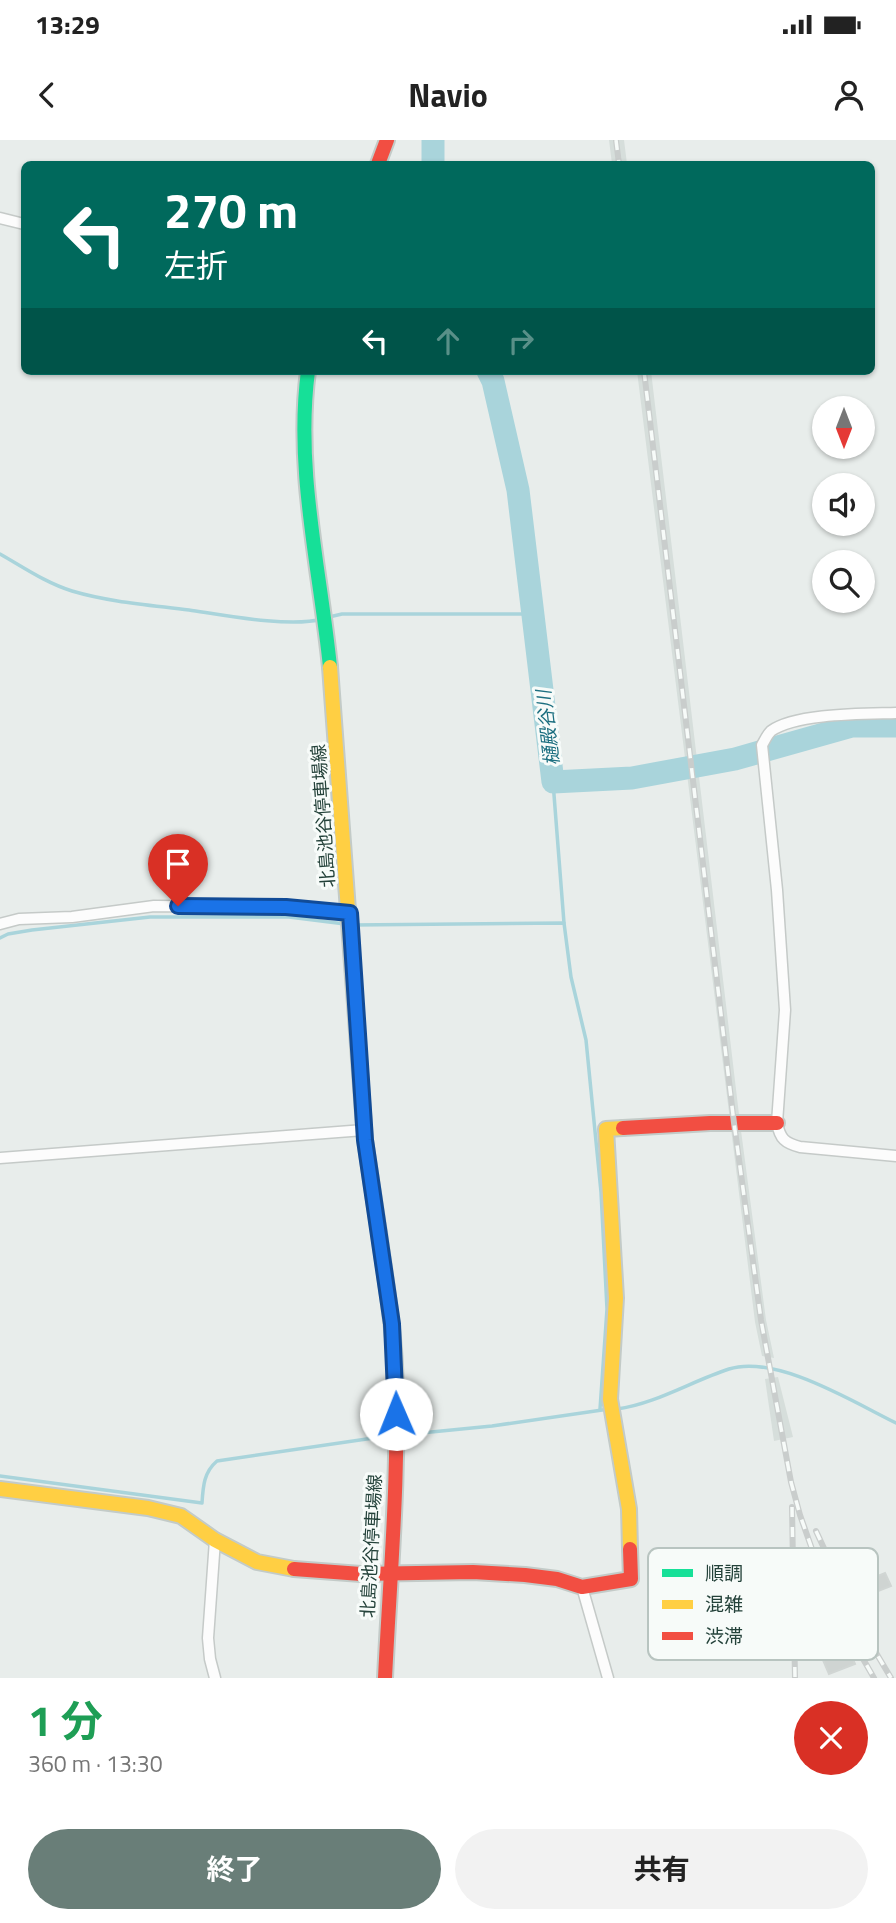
<!DOCTYPE html>
<html lang="ja">
<head>
<meta charset="utf-8">
<style>
  body { margin:0; font-family:"Titillium Web","Noto Sans JP",sans-serif; background:#f2f2f2; color:#222; height:100vh; display:flex; flex-direction:column; font-size:26px; white-space:nowrap }
  * { box-sizing:border-box; margin:0 }
  p { font-size:23px; color:#767676 }
  .icon { flex:none; width:38px; height:38px; fill:none; stroke:currentColor; stroke-width:2; stroke-linecap:round; stroke-linejoin:round }
  .map { position:relative; height:1538px; overflow:hidden }
  .side { display:flex; flex-direction:column; background:#fff; flex:1 }
  .side>* { flex:none }
  .guide { position:absolute; left:21px; top:21px; width:854px; height:214px; border-radius:10px; box-shadow:0 2px 5px #0004; background:#00695c; color:#fff; overflow:hidden }
  .needle { width:46px; rotate:180deg }
  .tools { position:absolute; left:812px; top:256px; display:grid; gap:14px }
  .tools a { display:grid; place-items:center; width:63px; height:63px; border-radius:50%; background:#fff; box-shadow:0 2px 5px #0004; font-size:35px }
  .pin { position:absolute; display:grid; place-items:center; width:60px; height:60px; color:#fff; margin:-72px -30px; border-radius:50% 50% 50% 0; rotate:-45deg; box-shadow:0 0 7px #0007 }
  .pin .icon { rotate:45deg }
  .me { position:absolute; width:77px; margin:-38px; rotate:359deg; stroke-linejoin:round; filter:drop-shadow(0 0 5px #0008) }
  .turn { display:flex; align-items:center; gap:24px; height:147px; padding:0 28px; font-size:32px }
  .turn .icon { width:91px; height:91px; stroke-width:2.5 }
  .turn b { display:block; font-size:49px; line-height:60px }
  .lanes { display:flex; align-items:center; height:66px; padding:0 28px; background:#0003; justify-content:center; gap:35px; direction:ltr }
  .lanes .off { opacity:.35 }
  .round { display:grid; place-items:center; flex:none; width:74px; height:74px; border-radius:37px; background:#f2f2f2 }
  .head { display:flex; align-items:center; justify-content:space-between; height:119px; padding:0 28px }
  h1 { font-size:42px; font-weight:700; line-height:52px; color:#1e9e55 }
  .primary-button { display:flex; gap:14px; margin-top:auto; padding:14px 28px }
  .primary-button a { flex:1; height:80px; border-radius:42px; background:#697e78; color:#fff; font-size:28px; font-weight:700; line-height:80px; text-align:center }
  .primary-button a+a { background:#f2f2f2; color:#222 }
  .status { display:flex; justify-content:space-between; align-items:center; height:49px; padding:0 35px; background:#fff; direction:ltr }
  .status svg { height:19px; fill:currentColor }
  header { display:flex; justify-content:space-between; align-items:center; height:91px; padding:0 28px; background:#fff; font-size:32px; font-weight:700 }
  .map>svg:first-child { display:block }
  .built { fill:#d6dedb }
  .lines { fill:none; stroke-linecap:round; stroke-linejoin:round }
  .stream { stroke:#a9d4db; stroke-width:3.5 }
  .river { stroke:#a9d4db; stroke-width:23 }
  .building { fill:#cfd4d2; stroke:#d1d6d4; stroke-width:2 }
  .street-casing { stroke:#c5cac8; stroke-width:13 }
  .fast-casing { stroke:#c3cbc8; stroke-width:18 }
  .slow-casing { stroke:#c3cbc8; stroke-width:18 }
  .jam-casing { stroke:#c3cbc8; stroke-width:18 }
  .street { stroke:#fcfcfc; stroke-width:10 }
  .fast { stroke:#16e098; stroke-width:14 }
  .slow { stroke:#ffcf43; stroke-width:14 }
  .jam { stroke:#f24e42; stroke-width:14 }
  .rail-casing { stroke:#c9cdcc; stroke-width:6 }
  .rail { stroke:#f7fbf9; stroke-width:3.5; stroke-dasharray:10; stroke-linecap:butt }
  .route-casing { stroke:#114b97; stroke-width:18 }
  .route { stroke:#1a73e8; stroke-width:12 }
  .labels { text-anchor:middle; dominant-baseline:central; stroke-width:6; stroke-linejoin:round; paint-order:stroke }
  .street-label { font-size:18px; fill:#24423a; stroke:#f7fbf9 }
  .water-label { font-size:19px; font-style:italic; fill:#1c6f80; stroke:#f7fbf9 }
  .key { fill:#f7fbf9; stroke:#b8c4c0; stroke-width:2 }
  .key-label { font-size:19px; fill:#24423a }
</style>
</head>
<body>
<div class="status"><b>13:29</b><svg viewBox="0 0 49 12"><path d="M0 12V9h3v3zM5 12V6h3v6zM10 12V3h3v9zM15 12V0h3v12zM26 1h20v11H26zM47 4h2v5h-2z"/></svg></div>
<header><svg class="icon" aria-label="back" viewBox="0 0 24 24"><path d="M15 5l-7 7 7 7"/></svg>Navio<svg class="icon" aria-label="person" viewBox="0 0 24 24"><circle cx="12" cy="8" r="4"/><path d="M4 21q1-7 8-7t8 7"/></svg></header>
<div class="map">
<svg width="896" height="1538" viewBox="0 0 896 1538">
  <rect width="100%" height="100%" fill="#e8edeb"/>
  <g class="built">
    <polygon points="609,0 624,0 627,24 612,24"/>
    <polygon points="637,231 651,231 740,983 766,1180 774,1218 762,1216 755,1182"/>
    <polygon points="778,1237 793,1297 774,1301 765,1239"/>
  </g>
  <g class="lines">
    <g class="stream">
      <path d="M 0,414 C 23,427 46,443 72,451 C 109,462 150,465 189,470 C 223,475 290,488 322,479"/>
      <polyline points="329,477 342,474 533,474"/>
      <polyline points="553,642 564,783"/>
      <polyline points="353,785 564,783 571,837 586,900 601,1052 607,1169 600,1269"/>
      <polyline points="0,798 8,794 32,790 150,777 289,777 345,784"/>
      <path d="M 617,1269 C 655,1264 692,1241 729,1229 C 776,1214 853,1262 896,1283"/>
      <polyline points="401,1295 492,1286 609,1269"/>
      <path d="M 0,1336 L 202,1363 C 203,1346 204,1332 217,1321 L 394,1295"/>
    </g>
    <g class="river">
      <polyline points="433,0 433,24"/>
      <polyline points="488,231 493,241 518,350 553,642 632,638 735,619 852,586 896,586"/>
    </g>
  </g>
  <g class="building">
    <polygon points="885,1433 891,1446 858,1459 853,1446"/>
    <polygon points="849,1510 855,1524 829,1534 823,1520"/>
  </g>
  <g class="lines">
    <g class="street-casing">
      <g id="street">
        <polyline points="0,78 24,84"/>
        <path d="M 896,573 C 865,574 796,573 771,591 C 767,595 765,600 762,605 L 777,750 L 785,870 L 777,983 C 780,999 785,1003 800,1007 L 896,1016"/>
        <polyline points="0,784 19,779 72,777 154,766 286,767 350,773"/>
        <polyline points="0,1018 364,990"/>
        <polyline points="215,1400 208,1498 210,1519 215,1538"/>
        <polyline points="582,1447 608,1538"/>
      </g>
    </g>
    <g class="fast-casing">
      <path id="fast" d="M 308,231 C 295,329 320,429 330,527"/>
    </g>
    <g class="slow-casing">
      <g id="slow">
        <polyline points="330,527 365,1000 379,1093"/>
        <polyline points="623,988 606,989 616,1158 610,1259 629,1369 630,1409"/>
        <polyline points="0,1349 148,1368 181,1376 215,1400 257,1422 294,1429"/>
      </g>
    </g>
    <g class="jam-casing">
      <g id="jam">
        <polyline points="378,24 387,0"/>
        <polyline points="623,988 710,983 777,983"/>
        <path d="M 379,1093 C 385,1137 393,1180 395,1225 C 400,1329 390,1434 385,1538"/>
        <polyline points="294,1429 361,1434 473,1432 525,1435 557,1439 582,1447 631,1439 630,1409"/>
      </g>
    </g>
    <use href="#street" class="street"/>
    <use href="#fast" class="fast"/>
    <use href="#slow" class="slow"/>
    <use href="#jam" class="jam"/>
    <g class="rail-casing">
      <g id="rail">
        <polyline points="616,0 619,24"/>
        <polyline points="644,231 734,983 761,1180 791,1342 800,1375 825,1446 847,1491 874,1538"/>
        <polyline points="792,1367 795,1538"/>
        <polyline points="816,1391 859,1484 891,1538"/>
      </g>
    </g>
    <use href="#rail" class="rail"/>
  </g>
  <g class="lines">
    <g class="route-casing">
      <polyline id="route" points="178,766 286,767 350,773 365,1000 392,1184 396,1274"/>
    </g>
    <use href="#route" class="route"/>
  </g>
  <g class="labels">
    <g class="street-label">
      <text transform="translate(323 676) rotate(-94)">北島池谷停車場線</text>
      <text transform="translate(371 1406) rotate(-87)">北島池谷停車場線</text>
    </g>
    <g class="water-label">
      <text transform="translate(547 588) rotate(-97)">樋殿谷川</text>
    </g>
  </g>
  <rect x="648" y="1408" width="230" height="112" rx="10" class="key"/>
  <rect x="662" y="1429" width="31" height="8" fill="#16e098"/>
  <rect x="662" y="1460" width="31" height="9" fill="#ffcf43"/>
  <rect x="662" y="1492" width="31" height="8" fill="#f24e42"/>
  <g class="key-label">
    <text x="705" y="1440">順調</text>
    <text x="705" y="1471">混雑</text>
    <text x="705" y="1503">渋滞</text>
  </g>
</svg>
<div class="tools">
<a><svg class="needle" viewBox="-14 -14 28 28"><path d="M0-13l5 13h-10z" fill="#e53935"/><path d="M0 13l5-13h-10z" fill="#767676"/></svg></a>
<a><svg class="icon" aria-label="sound" viewBox="0 0 24 24"><path d="M4 9h4l5-4v14l-5-4H4zM17 9q2 3 0 6"/></svg></a>
<a><svg class="icon" aria-label="search" viewBox="0 0 24 24"><circle cx="10" cy="10" r="6"/><path d="M15 15l6 6"/></svg></a>
</div>
<div class="pin" style="left:178px;top:766px;background:#d93025"><svg class="icon" aria-label="arrive" viewBox="0 0 24 24"><path d="M6 21V4h12l-3 4 3 4H6"/></svg></div>
<svg class="me" style="left:396px;top:1274px" viewBox="-20 -20 40 40"><circle r="19" fill="#fff"/><path d="M0-13L10 11 0 6-10 11z" fill="#1a73e8"/></svg>
<div class="guide">
<div class="turn"><svg class="icon" aria-label="left" viewBox="0 0 24 24"><path d="M17 20v-9H6M10 6l-5 5 5 5"/></svg><div><b>270 m</b>左折</div></div>
<div class="lanes"><svg class="icon" aria-label="left" viewBox="0 0 24 24"><path d="M17 20v-9H6M10 6l-5 5 5 5"/></svg><svg class="icon off" aria-label="ahead" viewBox="0 0 24 24"><path d="M12 20V5M6 11l6-6 6 6"/></svg><svg class="icon off" aria-label="right" viewBox="0 0 24 24"><path d="M7 20v-9h11M14 6l5 5-5 5"/></svg></div>
</div>
</div>
<section class="side">
<div class="head"><div><h1>1 分</h1><p>360 m · 13:30</p></div><a class="round" style="background:#d93025;color:#fff"><svg class="icon" aria-label="close" viewBox="0 0 24 24"><path d="M6 6l12 12M18 6L6 18"/></svg></a></div>
<div class="primary-button"><a>終了</a><a>共有</a></div>
</section>
</body>
</html>
